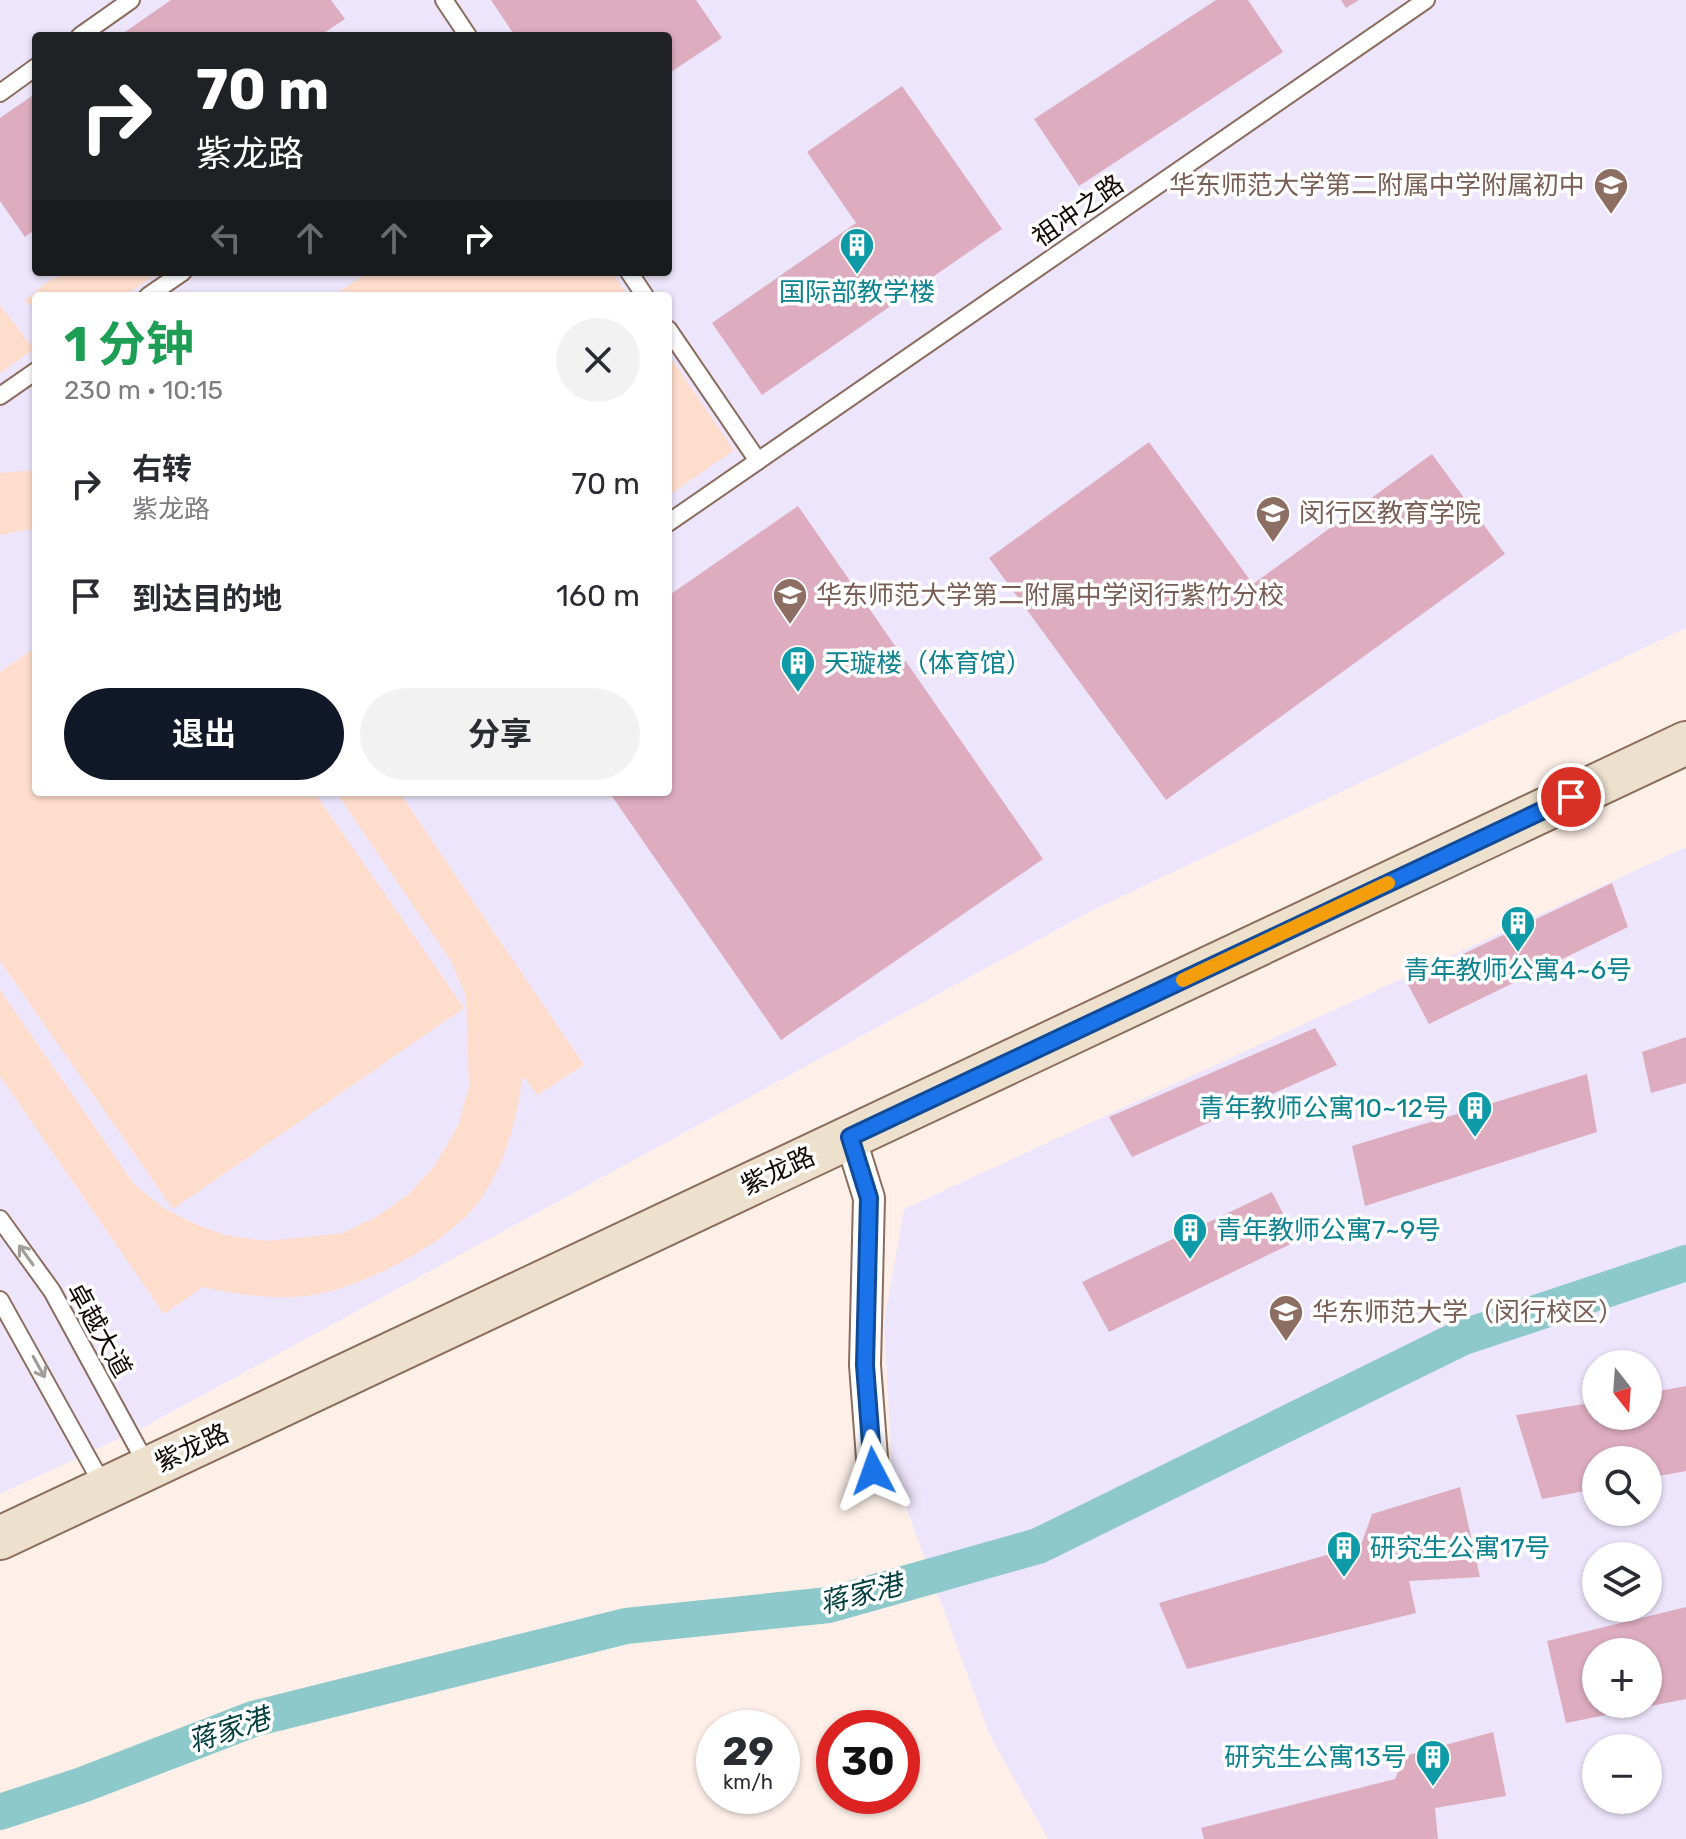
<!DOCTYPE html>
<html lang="zh">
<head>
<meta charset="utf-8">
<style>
  body { margin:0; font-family:Rubik,"Noto Sans SC",sans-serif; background:#f2f2f3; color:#2b2b33; height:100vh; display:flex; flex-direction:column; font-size:30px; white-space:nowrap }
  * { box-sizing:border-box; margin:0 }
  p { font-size:26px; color:#7c7c81 }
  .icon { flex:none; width:44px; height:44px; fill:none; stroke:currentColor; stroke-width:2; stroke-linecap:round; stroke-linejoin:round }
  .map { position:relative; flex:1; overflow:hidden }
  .sheet { position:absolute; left:32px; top:292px; width:640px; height:504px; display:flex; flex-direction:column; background:#fff; border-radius:8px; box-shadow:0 2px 6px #0004 }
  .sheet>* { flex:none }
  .top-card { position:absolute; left:32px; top:32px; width:640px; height:244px; border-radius:8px; box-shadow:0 2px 6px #0004; background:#202124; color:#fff; overflow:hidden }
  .needle { width:52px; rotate:163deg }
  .buttons { position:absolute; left:1582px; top:1350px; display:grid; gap:16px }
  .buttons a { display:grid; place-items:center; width:80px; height:80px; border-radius:50%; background:#fff; box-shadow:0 2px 6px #0004; font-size:40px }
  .speed { position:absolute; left:696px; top:1710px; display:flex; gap:16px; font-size:40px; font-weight:700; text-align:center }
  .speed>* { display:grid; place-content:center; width:104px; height:104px; border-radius:50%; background:#fff; box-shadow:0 2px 6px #0004; line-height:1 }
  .speed small { font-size:20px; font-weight:400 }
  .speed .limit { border:12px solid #d22; background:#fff; color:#111 }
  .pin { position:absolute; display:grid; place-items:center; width:68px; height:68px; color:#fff; margin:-34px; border:4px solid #fff; border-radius:50%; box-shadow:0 2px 8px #0007 }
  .me { position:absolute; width:88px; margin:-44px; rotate:356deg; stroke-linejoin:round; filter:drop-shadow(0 0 6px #0008) }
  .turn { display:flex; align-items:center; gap:28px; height:168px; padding:0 32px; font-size:36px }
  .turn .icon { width:104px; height:104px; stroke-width:2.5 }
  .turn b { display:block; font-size:56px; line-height:68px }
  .lanes { display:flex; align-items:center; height:76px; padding:0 32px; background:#0003; justify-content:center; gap:40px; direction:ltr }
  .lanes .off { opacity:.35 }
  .round { display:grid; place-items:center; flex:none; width:84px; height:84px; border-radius:42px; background:#f2f2f3 }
  .head { display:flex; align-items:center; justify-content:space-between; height:136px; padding:0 32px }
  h1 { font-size:48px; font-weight:700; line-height:60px; color:#1e9e55 }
  .action { display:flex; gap:16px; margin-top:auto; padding:16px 32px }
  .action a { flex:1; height:92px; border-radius:48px; background:#111827; color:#fff; font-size:32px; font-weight:700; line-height:92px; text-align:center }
  .action a+a { background:#f2f2f3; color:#2b2b33 }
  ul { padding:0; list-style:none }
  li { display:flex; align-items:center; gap:24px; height:112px; padding:0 32px }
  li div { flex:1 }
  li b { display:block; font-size:30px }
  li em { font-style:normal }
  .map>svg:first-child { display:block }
  .education { fill:#ede5fb; fill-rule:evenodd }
  .green { fill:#fdc }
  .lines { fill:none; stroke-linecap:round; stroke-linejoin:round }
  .canal { stroke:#8dc9ca; stroke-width:36 }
  .building { fill:#ddadbf; fill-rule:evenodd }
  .lane-casing { stroke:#8b6c5d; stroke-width:20 }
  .street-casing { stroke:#8b6c5d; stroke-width:34 }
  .secondary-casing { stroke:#8b6c5d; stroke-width:46 }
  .lane { stroke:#fff; stroke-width:16 }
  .street { stroke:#fff; stroke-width:30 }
  .secondary { stroke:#ede1ce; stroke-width:42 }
  .oneway { stroke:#a19d9b }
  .route-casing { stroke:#114b97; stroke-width:20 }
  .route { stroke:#1a73e8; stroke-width:14 }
  .slow { stroke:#f59e0b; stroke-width:14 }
  .labels { text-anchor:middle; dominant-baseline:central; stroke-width:7; stroke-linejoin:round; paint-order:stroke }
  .education-label { font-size:26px; fill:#785e54; stroke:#fff; text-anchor:start }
  .street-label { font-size:26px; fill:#140904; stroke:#fff }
  .culture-label { font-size:26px; fill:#0d838f; stroke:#fff; text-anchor:start }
  .water-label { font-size:28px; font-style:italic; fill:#054041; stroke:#fff }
</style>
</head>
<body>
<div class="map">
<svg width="1686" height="1839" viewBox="0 0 1686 1839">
  <rect width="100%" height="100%" fill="#fef0e9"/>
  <g class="education">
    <path d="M 0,0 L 1686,0 L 1686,628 L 1093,910 L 142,1428 L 0,1494 ZM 36,36 L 668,36 L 668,272 L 36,272 ZM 36,296 L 668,296 L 668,792 L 36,792 Z"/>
    <path d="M 1686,847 L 1686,1839 L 1048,1839 L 990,1736 L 892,1469 L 884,1323 L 904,1209 ZM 1596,1364 L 1648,1364 L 1648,1416 L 1596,1416 ZM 1596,1460 L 1648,1460 L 1648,1512 L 1596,1512 ZM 1596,1556 L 1648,1556 L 1648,1608 L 1596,1608 ZM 1596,1652 L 1648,1652 L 1648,1704 L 1596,1704 ZM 1596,1748 L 1648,1748 L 1648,1800 L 1596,1800 Z"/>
  </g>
  <g class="green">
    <polygon points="72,272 160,272 124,296 36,296 36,308 24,301 51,279"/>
    <polygon points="368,272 612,272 628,296 333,296"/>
    <polygon points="0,305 34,349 0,373"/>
    <polygon points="668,354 734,450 668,496"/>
    <polygon points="36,470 36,528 0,535 0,473"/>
    <polygon points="36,647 36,792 314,792 464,1008 173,1209 0,961 0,672"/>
    <path d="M 336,792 L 399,792 L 584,1065 L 537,1095 L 523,1076 C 516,1120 506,1164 479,1201 C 449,1244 358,1290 306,1296 C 271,1300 237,1294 203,1287 L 164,1314 L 0,1076 L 0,990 L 134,1184 L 165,1209 L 197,1225 L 229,1236 L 268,1241 L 343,1233 L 376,1217 L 409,1194 L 435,1165 L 458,1126 L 469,1086 L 466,996 L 451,961 Z"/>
  </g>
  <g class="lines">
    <polyline class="canal" points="0,1812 82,1785 253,1719 626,1626 829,1605 1038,1546 1461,1338 1686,1263"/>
  </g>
  <g class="building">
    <polygon points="171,0 331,0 345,19 319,36 119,36"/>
    <polygon points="491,0 696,0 722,38 668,74 668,36 515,36"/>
    <polygon points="1216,0 1248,0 1283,52 1079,186 1034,119"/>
    <polygon points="1341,0 1359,0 1346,8"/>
    <polygon points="902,86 1002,229 762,395 712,323 856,223 807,152"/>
    <polygon points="36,93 36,229 25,237 0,201 0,118"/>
    <polygon points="1149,442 1253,584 1432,454 1505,554 1166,800 989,558"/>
    <polygon points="798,506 1043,859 781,1040 609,792 668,792 668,596"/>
    <polygon points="1612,883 1628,927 1429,1024 1406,981"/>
    <polygon points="1315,1028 1337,1065 1132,1157 1109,1117"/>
    <polygon points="1686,1037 1686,1083 1651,1093 1642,1052"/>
    <polygon points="1587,1074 1597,1132 1365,1206 1352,1146"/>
    <polygon points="1272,1192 1297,1241 1109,1332 1082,1282"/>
    <polygon points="1686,1386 1686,1471 1648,1478 1648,1460 1596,1460 1596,1489 1542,1499 1516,1415 1596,1402 1596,1416 1648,1416 1648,1393"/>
    <polygon points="1460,1487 1480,1577 1409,1581 1416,1613 1187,1669 1159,1603 1361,1545 1372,1514"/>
    <path d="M 1686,1607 L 1686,1699 L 1566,1723 L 1547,1641 ZM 1596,1652 L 1648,1652 L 1648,1704 L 1596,1704 Z"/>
    <polygon points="1493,1732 1506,1796 1435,1808 1438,1839 1204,1839 1201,1828 1395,1779 1405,1756"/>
  </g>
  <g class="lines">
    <g class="lane-casing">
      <g id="lane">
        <polyline points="444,0 468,36"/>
        <polyline points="80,36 131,0"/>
        <polyline points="0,93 36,67"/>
        <polyline points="629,272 645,296"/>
        <polyline points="148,296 183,272"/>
        <polyline points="668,329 758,461"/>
        <polyline points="0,396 36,371"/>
        <polyline points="668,523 1426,0"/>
        <polyline points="0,1219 52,1291 148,1467"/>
        <polyline points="0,1300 104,1487"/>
      </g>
    </g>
    <g class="street-casing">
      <polyline id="street" points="850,1137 869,1198 865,1365 873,1471"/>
    </g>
    <g class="secondary-casing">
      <polyline id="secondary" points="0,1538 1686,743"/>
    </g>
    <use href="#lane" class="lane"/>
    <use href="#street" class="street"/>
    <use href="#secondary" class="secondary"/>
  </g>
  <defs><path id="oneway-shaft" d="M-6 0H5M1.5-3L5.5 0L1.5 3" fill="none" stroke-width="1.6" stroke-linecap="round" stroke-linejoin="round" transform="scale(2)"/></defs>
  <g class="oneway">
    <use href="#oneway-shaft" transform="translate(26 1255) rotate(-126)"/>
    <use href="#oneway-shaft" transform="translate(39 1367) rotate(61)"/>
  </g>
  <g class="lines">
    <g class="route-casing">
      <polyline id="route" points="873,1471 865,1365 869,1198 850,1137 1571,797"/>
    </g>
    <use href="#route" class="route"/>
    <polyline class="slow" points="1183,980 1388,883"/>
  </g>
  <defs>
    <g id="school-pin" transform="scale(1.8)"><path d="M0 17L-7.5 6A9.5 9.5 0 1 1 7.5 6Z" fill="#8d6e63" stroke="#fff"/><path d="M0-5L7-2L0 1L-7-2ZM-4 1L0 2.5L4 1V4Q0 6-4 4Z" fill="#fff"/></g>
    <g id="building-pin" transform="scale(1.8)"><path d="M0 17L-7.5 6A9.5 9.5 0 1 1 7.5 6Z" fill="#0f9aa8" stroke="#fff"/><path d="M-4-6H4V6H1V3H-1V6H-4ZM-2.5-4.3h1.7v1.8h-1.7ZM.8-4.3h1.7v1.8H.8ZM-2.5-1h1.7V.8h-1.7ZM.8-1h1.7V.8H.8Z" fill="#fff"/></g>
    <g id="university-pin" transform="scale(1.8)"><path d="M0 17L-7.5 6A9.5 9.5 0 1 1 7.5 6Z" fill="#8d6e63" stroke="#fff"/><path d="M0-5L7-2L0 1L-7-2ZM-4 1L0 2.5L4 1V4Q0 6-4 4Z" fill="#fff"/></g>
  </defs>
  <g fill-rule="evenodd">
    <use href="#school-pin" x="1611" y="185"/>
    <use href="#building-pin" x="857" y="245"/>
    <use href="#school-pin" x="1273" y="513"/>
    <use href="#school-pin" x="790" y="595"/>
    <use href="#building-pin" x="798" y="663"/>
    <use href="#building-pin" x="1518" y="923"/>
    <use href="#building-pin" x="1475" y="1108"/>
    <use href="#building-pin" x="1190" y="1230"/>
    <use href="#university-pin" x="1286" y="1312"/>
    <use href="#building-pin" x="1344" y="1548"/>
    <use href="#building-pin" x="1433" y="1757"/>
  </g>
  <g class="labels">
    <g class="education-label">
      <text x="1585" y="185" text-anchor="end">华东师范大学第二附属中学附属初中</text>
      <text x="1299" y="513">闵行区教育学院</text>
      <text x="816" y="595">华东师范大学第二附属中学闵行紫竹分校</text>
      <text x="1312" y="1312">华东师范大学（闵行校区）</text>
    </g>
    <g class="street-label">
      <text transform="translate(1078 211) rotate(-35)">祖冲之路</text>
      <text transform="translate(778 1171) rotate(-25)">紫龙路</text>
      <text transform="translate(99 1330) rotate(61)">卓越大道</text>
      <text transform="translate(192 1448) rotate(-25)">紫龙路</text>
    </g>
    <g class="culture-label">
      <text x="857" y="292" text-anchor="middle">国际部教学楼</text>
      <text x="824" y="663">天璇楼（体育馆）</text>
      <text x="1518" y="970" text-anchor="middle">青年教师公寓4~6号</text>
      <text x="1449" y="1108" text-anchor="end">青年教师公寓10~12号</text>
      <text x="1216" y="1230">青年教师公寓7~9号</text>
      <text x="1370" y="1548">研究生公寓17号</text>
      <text x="1407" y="1757" text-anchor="end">研究生公寓13号</text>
    </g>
    <g class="water-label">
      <text transform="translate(861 1594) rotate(-14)">蒋家港</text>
      <text transform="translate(229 1730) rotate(-18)">蒋家港</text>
    </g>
  </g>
</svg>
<div class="buttons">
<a><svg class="needle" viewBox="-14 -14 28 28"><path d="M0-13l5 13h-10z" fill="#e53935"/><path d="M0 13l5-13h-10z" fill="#7c7c81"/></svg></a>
<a><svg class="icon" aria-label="search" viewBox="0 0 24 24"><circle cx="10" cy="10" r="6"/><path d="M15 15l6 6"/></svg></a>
<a><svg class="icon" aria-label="layers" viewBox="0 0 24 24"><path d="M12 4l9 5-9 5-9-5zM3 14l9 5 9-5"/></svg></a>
<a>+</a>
<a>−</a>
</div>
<div class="speed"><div>29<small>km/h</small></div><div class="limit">30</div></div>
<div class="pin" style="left:1571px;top:797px;background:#d93025"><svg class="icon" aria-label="arrive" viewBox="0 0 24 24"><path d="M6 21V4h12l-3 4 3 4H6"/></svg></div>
<svg class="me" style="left:873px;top:1471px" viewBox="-20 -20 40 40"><path d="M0-17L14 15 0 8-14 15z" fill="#1a73e8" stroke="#fff" stroke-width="4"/></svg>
<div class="top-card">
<div class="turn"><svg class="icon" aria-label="right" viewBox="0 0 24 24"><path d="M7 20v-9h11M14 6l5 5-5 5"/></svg><div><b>70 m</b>紫龙路</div></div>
<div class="lanes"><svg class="icon off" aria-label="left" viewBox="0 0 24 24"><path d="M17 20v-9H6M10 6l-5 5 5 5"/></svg><svg class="icon off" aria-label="ahead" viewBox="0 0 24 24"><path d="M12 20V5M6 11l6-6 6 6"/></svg><svg class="icon off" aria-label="ahead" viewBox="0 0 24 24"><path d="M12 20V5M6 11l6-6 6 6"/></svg><svg class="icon" aria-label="right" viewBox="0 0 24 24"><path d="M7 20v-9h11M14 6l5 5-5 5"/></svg></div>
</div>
<section class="sheet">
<div class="head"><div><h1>1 分钟</h1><p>230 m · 10:15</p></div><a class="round"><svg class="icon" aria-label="close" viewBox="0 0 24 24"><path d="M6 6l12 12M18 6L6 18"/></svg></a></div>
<ul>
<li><svg class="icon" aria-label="right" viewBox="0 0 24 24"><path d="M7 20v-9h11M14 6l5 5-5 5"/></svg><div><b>右转</b><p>紫龙路</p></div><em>70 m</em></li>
<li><svg class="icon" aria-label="arrive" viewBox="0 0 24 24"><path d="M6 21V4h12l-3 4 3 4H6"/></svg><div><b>到达目的地</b></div><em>160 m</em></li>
</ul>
<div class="action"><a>退出</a><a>分享</a></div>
</section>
</div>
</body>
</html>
